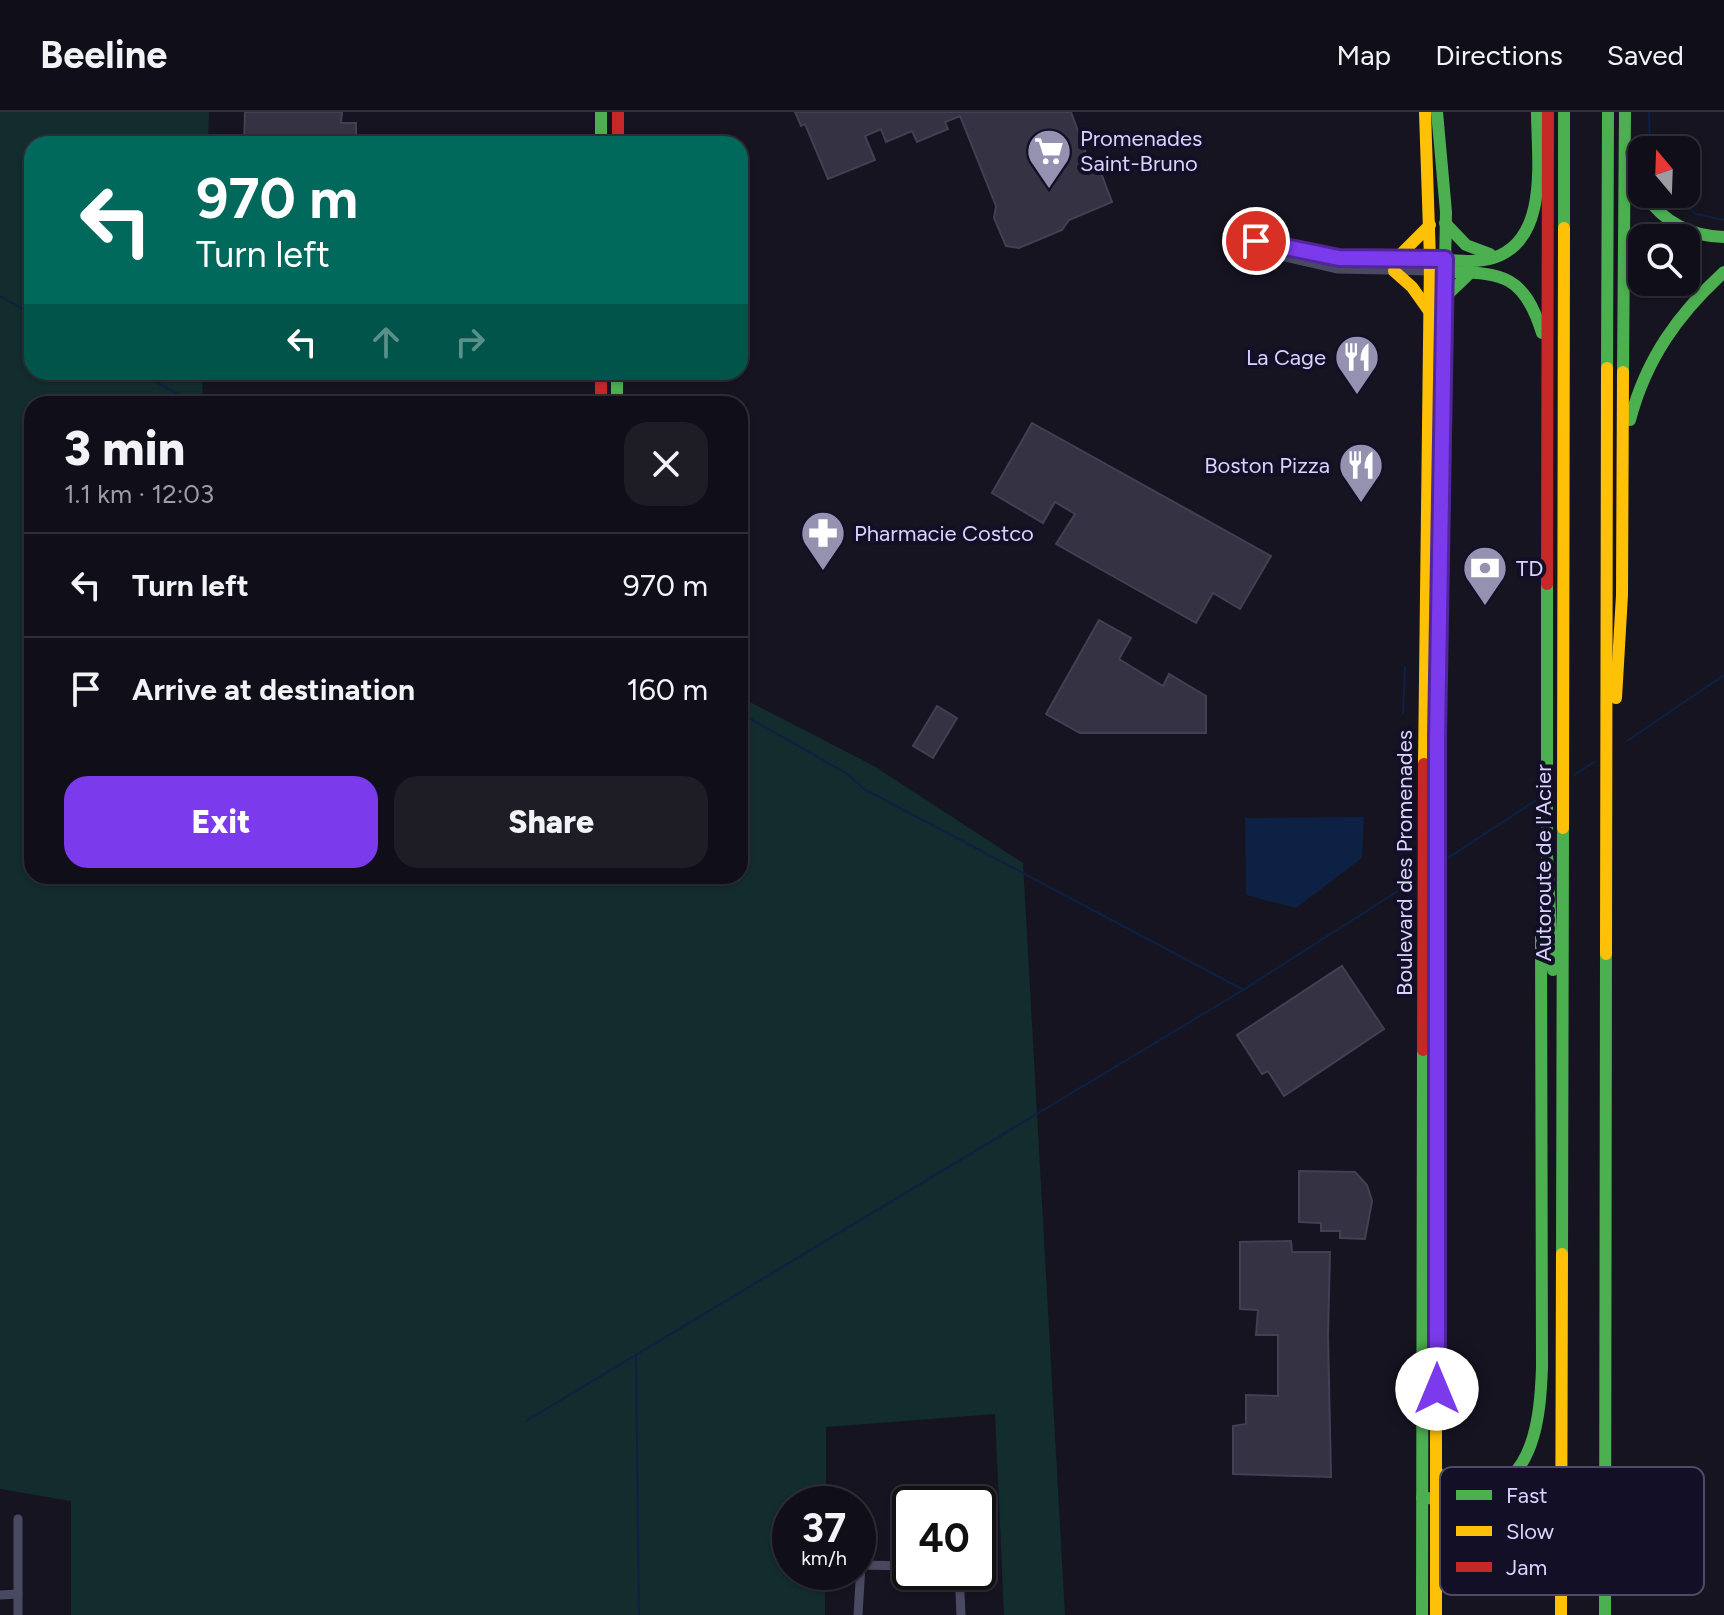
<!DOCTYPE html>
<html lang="en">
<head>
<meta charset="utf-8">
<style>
  body { margin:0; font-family:Figtree,sans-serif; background:#1e1d26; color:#f1f3f6; height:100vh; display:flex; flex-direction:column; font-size:30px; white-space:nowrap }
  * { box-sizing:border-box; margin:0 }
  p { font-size:26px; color:#9c9ca2 }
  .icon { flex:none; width:44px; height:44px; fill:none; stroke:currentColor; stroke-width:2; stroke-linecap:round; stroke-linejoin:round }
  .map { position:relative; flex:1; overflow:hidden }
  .panel { position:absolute; left:24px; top:284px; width:724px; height:488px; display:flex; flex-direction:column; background:#100f19; border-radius:24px; box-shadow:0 2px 6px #0004,0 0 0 2px #302f38 }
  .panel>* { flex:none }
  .top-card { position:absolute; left:24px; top:24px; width:724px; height:244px; border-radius:24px; box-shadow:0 2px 6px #0004,0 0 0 2px #302f38; background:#00695c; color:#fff; overflow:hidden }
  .needle { width:52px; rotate:341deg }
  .tools { position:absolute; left:1628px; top:24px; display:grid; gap:16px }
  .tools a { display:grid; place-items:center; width:72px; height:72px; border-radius:16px; background:#100f19; box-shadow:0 2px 6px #0004,0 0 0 2px #302f38; font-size:40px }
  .speed { position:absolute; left:772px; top:1374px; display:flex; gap:16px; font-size:40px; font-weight:700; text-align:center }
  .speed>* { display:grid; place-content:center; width:104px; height:104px; border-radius:50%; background:#100f19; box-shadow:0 2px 6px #0004,0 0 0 2px #302f38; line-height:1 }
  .speed small { font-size:20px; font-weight:400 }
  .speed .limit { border:4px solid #111; border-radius:12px; background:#fff; color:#111 }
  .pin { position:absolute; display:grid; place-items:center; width:68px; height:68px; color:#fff; margin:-34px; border:4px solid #fff; border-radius:50%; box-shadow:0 2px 8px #0007 }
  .me { position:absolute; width:88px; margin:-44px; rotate:0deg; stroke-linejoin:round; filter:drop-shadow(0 0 6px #0008) }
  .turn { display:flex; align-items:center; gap:28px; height:168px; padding:0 40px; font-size:36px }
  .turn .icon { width:104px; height:104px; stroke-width:2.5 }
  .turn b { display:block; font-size:56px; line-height:68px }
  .lanes { display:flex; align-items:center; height:76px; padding:0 40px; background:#0003; justify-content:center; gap:40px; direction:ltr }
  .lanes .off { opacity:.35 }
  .round { display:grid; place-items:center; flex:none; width:84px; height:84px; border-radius:24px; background:#1e1d26 }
  .headline { display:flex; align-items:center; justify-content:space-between; height:136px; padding:0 40px }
  h1 { font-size:48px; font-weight:800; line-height:60px }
  .cta { display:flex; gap:16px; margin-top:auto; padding:16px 40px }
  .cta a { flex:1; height:92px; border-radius:24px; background:#7c3aed; color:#fff; font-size:32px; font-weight:800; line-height:92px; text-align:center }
  .cta a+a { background:#1e1d26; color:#f1f3f6 }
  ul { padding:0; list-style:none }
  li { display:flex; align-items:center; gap:24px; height:104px; padding:0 40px; border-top:2px solid #302f38 }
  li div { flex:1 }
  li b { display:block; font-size:30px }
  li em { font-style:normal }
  header { display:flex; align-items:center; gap:48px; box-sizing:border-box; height:112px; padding:0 40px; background:#100f19; border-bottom:2px solid #302f38 }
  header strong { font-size:38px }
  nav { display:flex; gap:44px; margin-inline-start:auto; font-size:28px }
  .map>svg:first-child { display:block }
  .green { fill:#132c2d }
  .water { fill:#0d2144 }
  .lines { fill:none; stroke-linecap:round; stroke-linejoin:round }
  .stream { stroke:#0d2144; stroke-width:2 }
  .building { fill:#343243; stroke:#433f54; stroke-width:2 }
  .street { stroke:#4a4962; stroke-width:9 }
  .fast { stroke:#4caf50; stroke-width:12 }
  .slow { stroke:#ffc107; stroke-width:12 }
  .jam { stroke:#c62828; stroke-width:12 }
  .route-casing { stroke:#51269a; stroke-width:20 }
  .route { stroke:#7c3aed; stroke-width:14 }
  .labels { text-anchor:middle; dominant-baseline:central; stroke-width:8; stroke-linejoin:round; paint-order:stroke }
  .poi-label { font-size:22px; fill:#d9d4ff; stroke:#130f26; text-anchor:start }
  .street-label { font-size:22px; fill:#d9d4ff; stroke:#130f26 }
  .key { fill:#130f26; stroke:#4e4a67; stroke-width:2 }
  .key-label { font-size:22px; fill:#d9d4ff }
</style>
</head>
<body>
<header>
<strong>Beeline</strong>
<nav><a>Map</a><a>Directions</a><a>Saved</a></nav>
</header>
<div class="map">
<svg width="1724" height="1503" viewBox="0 0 1724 1503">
  <rect width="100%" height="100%" fill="#161421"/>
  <polygon class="green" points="0,0 209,0 208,32 32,32 32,260 203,260 202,292 32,292 32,764 740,764 740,585 874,654 1023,751 1065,1503 1004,1503 995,1302 826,1315 826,1392 790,1392 790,1460 825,1460 825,1503 71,1503 71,1389 0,1377"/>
  <polygon class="water" points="1364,705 1362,746 1296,796 1246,783 1245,706"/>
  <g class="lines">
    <g class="stream">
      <polyline points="1649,0 1650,38"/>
      <polyline points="1668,82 1696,102 1724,108"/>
      <polyline points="0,184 32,202"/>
      <polyline points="138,260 196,292"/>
      <polyline points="740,601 846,661 864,677 1242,877"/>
      <polyline points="1403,601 1405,555"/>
      <polyline points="1627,629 1724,563"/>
      <polyline points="1399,661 1402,704"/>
      <polyline points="1574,663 1594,650"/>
      <polyline points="1401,739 1400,766 1406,773"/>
      <polyline points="1448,746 1535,689"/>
      <polyline points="636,1245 639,1503"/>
      <polyline points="526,1309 1243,878 1415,768"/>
    </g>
  </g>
  <g class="building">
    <polygon points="245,0 342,0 341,11 356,11 356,32 244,32"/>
    <polygon points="795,0 1071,0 1091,55 1101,61 1112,90 1069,108 1062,118 1019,136 1006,134 994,106 996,94 960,4 945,10 948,17 917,30 912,19 886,30 881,17 865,24 875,48 828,67 805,12 801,14"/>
    <polygon points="1032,311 1271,444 1240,497 1213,481 1196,511 1056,432 1075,402 1055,390 1043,411 992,381"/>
    <polygon points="1099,508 1131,526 1119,547 1163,574 1169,562 1206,584 1206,621 1080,621 1046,602"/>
    <polygon points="937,594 957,606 933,646 913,634"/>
    <polygon points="1342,854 1384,917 1284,984 1268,959 1262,962 1237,923"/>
    <polygon points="1299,1059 1355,1060 1367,1073 1372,1089 1365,1127 1340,1126 1340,1119 1321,1119 1321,1111 1299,1110"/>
    <polygon points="1291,1129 1292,1140 1330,1140 1328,1223 1331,1365 1233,1362 1233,1314 1246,1312 1246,1283 1278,1284 1278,1223 1256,1223 1258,1198 1240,1197 1240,1130"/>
  </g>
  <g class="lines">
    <g class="street">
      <polyline points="1245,125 1339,146 1430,147"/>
      <polyline points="1240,135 1338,157 1430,159"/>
      <polyline points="959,1460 961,1503"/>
      <polyline points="0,1483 18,1482"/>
      <polyline points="18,1503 18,1407"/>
      <polyline points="858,1503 861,1453 910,1454"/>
    </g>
    <g class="fast">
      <polyline points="601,0 601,32"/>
      <polyline points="1437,0 1446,100 1442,323"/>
      <path d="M 1644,82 C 1664,110 1689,124 1724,125"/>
      <polyline points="1445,111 1466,133 1490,142"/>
      <polyline points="1564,116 1564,0"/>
      <path d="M 1430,147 C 1450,147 1474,152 1493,146 C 1550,128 1537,46 1537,0"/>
      <path d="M 1430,159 C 1492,163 1521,152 1542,221"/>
      <polyline points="1444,186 1469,162"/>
      <polyline points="1607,256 1608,0"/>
      <polyline points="617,260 617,292"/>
      <polyline points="1623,260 1625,0"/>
      <path d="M 1630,308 C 1646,247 1678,202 1724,160"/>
      <polyline points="1547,472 1547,743 1553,858"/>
      <polyline points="1562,1142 1563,716"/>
      <polyline points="1436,1186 1437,794"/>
      <polyline points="1436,1359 1464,1386"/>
      <path d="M 1422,1386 C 1440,1386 1460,1389 1478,1384 C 1535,1368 1540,1306 1542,1256 L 1541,825"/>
      <polyline points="1422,1503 1423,938"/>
      <polyline points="1605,1503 1606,842"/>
    </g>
    <g class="slow">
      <polyline points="1396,147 1430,113"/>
      <polyline points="1394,159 1412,175 1429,199"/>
      <polyline points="1616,586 1622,483 1623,260"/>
      <polyline points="1424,652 1430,147 1425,0"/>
      <polyline points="1563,716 1564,116"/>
      <polyline points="1606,842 1607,256"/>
      <polyline points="1436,1503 1436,1186"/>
      <polyline points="1561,1503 1562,1142"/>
    </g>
    <g class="jam">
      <polyline points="618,0 618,32"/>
      <polyline points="1631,41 1642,78"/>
      <polyline points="601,260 601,292"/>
      <polyline points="1547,472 1548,0"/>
      <polyline points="1437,794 1442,323"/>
      <polyline points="1423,938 1424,652"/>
    </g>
  </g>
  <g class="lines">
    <g class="route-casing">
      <polyline id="route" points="1256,129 1339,146 1445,147 1437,625 1437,1277"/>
    </g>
    <use href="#route" class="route"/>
  </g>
  <defs>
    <g id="supermarket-pin" transform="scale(2.3)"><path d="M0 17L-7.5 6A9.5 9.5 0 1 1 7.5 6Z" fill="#9591b1" stroke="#130f26"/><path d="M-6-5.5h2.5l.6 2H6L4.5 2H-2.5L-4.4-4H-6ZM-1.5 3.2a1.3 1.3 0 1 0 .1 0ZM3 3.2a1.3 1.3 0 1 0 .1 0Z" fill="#fff"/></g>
    <g id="restaurant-pin" transform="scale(2.3)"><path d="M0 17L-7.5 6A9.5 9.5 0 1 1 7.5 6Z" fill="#9591b1" stroke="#130f26"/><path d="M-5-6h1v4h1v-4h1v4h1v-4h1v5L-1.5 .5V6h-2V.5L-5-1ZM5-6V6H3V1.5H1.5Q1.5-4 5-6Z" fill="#fff"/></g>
    <g id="pharmacy-pin" transform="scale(2.3)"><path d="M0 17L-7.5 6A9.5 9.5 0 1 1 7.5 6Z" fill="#9591b1" stroke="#130f26"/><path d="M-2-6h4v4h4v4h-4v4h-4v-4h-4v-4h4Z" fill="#fff"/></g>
    <g id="bank-pin" transform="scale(2.3)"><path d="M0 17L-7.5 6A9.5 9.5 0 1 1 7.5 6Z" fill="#9591b1" stroke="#130f26"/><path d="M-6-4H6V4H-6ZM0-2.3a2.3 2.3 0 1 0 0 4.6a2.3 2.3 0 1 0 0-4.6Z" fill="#fff"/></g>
  </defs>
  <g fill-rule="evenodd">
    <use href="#supermarket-pin" x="1049" y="39"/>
    <use href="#restaurant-pin" x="1357" y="245"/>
    <use href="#restaurant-pin" x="1361" y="353"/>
    <use href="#pharmacy-pin" x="823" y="421"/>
    <use href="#bank-pin" x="1485" y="456"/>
  </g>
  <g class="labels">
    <g class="poi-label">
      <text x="1080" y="26">Promenades<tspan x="1080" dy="25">Saint-Bruno</tspan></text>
      <text x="1326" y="245" text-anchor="end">La Cage</text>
      <text x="1330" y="353" text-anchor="end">Boston Pizza</text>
      <text x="854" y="421">Pharmacie Costco</text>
      <text x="1516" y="456">TD</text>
    </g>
    <g class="street-label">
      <text transform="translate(1404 751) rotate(-90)">Boulevard des Promenades</text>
      <text transform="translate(1543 751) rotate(-90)">Autoroute de l'Acier</text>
    </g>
  </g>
  <rect x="1440" y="1355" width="264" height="128" rx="12" class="key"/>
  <rect x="1456" y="1378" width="36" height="10" fill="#4caf50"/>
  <rect x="1456" y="1414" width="36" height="10" fill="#ffc107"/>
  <rect x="1456" y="1450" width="36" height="10" fill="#c62828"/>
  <g class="key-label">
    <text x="1506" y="1391">Fast</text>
    <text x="1506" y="1427">Slow</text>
    <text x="1506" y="1463">Jam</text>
  </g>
</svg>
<div class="tools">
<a><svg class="needle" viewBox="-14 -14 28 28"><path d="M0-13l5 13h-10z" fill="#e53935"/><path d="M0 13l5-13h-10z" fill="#9c9ca2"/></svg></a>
<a><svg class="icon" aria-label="search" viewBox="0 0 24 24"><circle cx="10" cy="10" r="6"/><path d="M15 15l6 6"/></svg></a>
</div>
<div class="speed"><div>37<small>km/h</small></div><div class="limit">40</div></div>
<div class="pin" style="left:1256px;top:129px;background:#d93025"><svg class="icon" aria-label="arrive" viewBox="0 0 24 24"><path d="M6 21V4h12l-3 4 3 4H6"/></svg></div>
<svg class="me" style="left:1437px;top:1277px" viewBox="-20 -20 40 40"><circle r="19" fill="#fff"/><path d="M0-13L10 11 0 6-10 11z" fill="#7c3aed"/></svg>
<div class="top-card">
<div class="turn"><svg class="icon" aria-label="left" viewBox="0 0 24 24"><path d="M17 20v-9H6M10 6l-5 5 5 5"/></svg><div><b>970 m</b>Turn left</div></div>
<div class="lanes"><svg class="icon" aria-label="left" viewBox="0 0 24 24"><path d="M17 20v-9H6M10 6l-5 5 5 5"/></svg><svg class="icon off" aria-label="ahead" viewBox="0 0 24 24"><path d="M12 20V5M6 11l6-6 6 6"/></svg><svg class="icon off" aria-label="right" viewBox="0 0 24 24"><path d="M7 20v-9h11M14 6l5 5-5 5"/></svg></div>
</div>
<section class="panel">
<div class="headline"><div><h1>3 min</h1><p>1.1 km · 12:03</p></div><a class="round"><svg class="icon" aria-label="close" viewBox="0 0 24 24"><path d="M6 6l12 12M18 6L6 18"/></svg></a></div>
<ul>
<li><svg class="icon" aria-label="left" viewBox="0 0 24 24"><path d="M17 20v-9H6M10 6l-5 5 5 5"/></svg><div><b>Turn left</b></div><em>970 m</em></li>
<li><svg class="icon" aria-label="arrive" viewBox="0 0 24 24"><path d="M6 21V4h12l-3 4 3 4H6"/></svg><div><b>Arrive at destination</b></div><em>160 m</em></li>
</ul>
<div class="cta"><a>Exit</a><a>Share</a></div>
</section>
</div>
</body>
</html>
